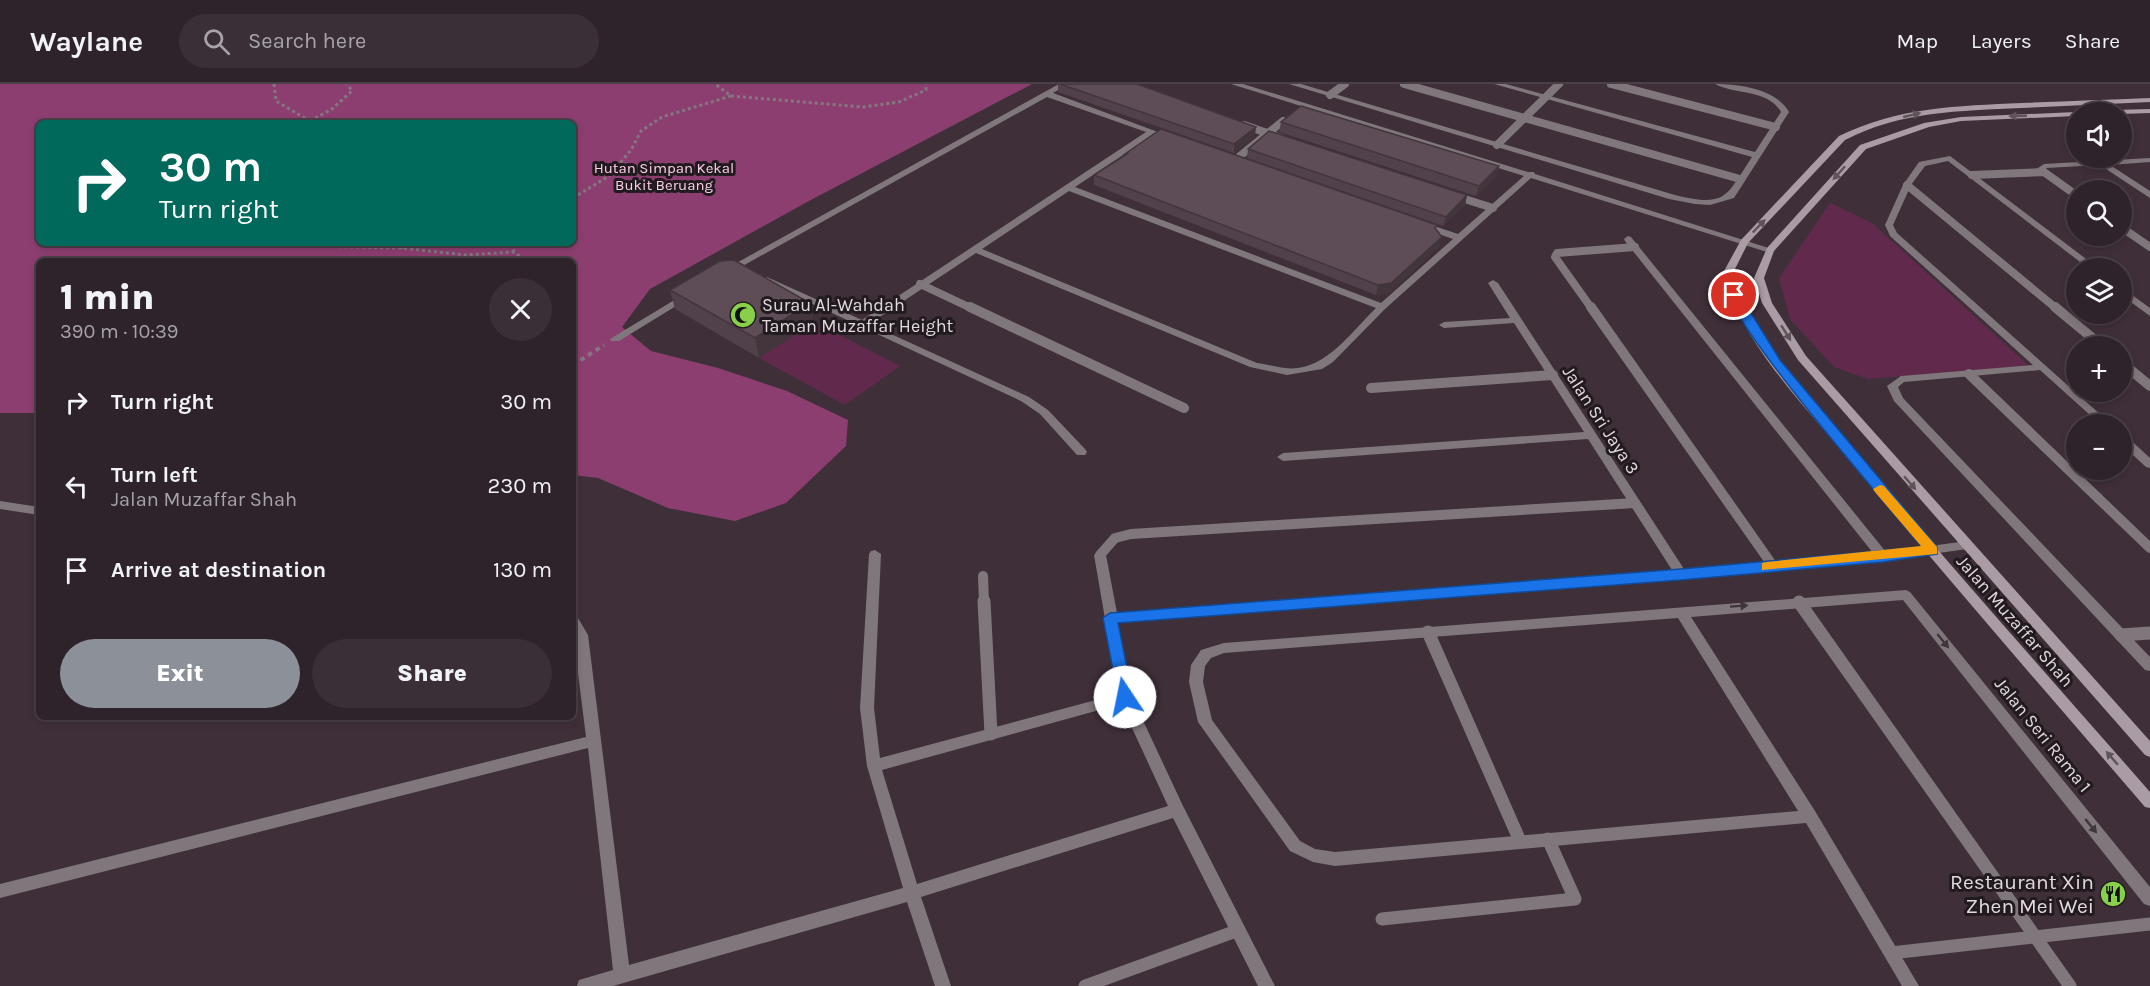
<!DOCTYPE html>
<html lang="en">
<head>
<meta charset="utf-8">
<style>
  body { margin:0; font-family:Karla,sans-serif; background:#3b2f37; color:#f1f3f6; height:100vh; display:flex; flex-direction:column; font-size:22px; white-space:nowrap }
  * { box-sizing:border-box; margin:0 }
  p { font-size:20px; color:#a7a4a9 }
  .icon { flex:none; width:33px; height:33px; fill:none; stroke:currentColor; stroke-width:2; stroke-linecap:round; stroke-linejoin:round }
  .map { position:relative; flex:1; overflow:hidden }
  .sheet { position:absolute; left:36px; top:174px; width:540px; height:462px; display:flex; flex-direction:column; background:#2f232b; border-radius:9px; box-shadow:0 3px 9px #0003,0 0 0 2px #4a4047 }
  .sheet>* { flex:none }
  .banner { position:absolute; left:36px; top:36px; width:540px; height:126px; border-radius:9px; box-shadow:0 3px 9px #0003,0 0 0 2px #4a4047; background:#00695c; color:#fff; overflow:hidden }
  .controls { position:absolute; left:2066px; top:18px; display:grid; gap:12px }
  .controls a { display:grid; place-items:center; width:66px; height:66px; border-radius:50%; background:#2f232b; box-shadow:0 3px 9px #0003,0 0 0 2px #4a4047; font-size:30px }
  .pin { position:absolute; display:grid; place-items:center; width:51px; height:51px; color:#fff; margin:-26px; border:3px solid #fff; border-radius:50%; box-shadow:0 2px 6px #0007 }
  .me { position:absolute; width:66px; margin:-33px; rotate:349deg; stroke-linejoin:round; filter:drop-shadow(0 0 4px #0008) }
  .turn { display:flex; align-items:center; gap:21px; height:126px; padding:0 24px; font-size:27px }
  .turn .icon { width:78px; height:78px; stroke-width:2.5 }
  .turn b { display:block; font-size:42px; line-height:51px }
  .round { display:grid; place-items:center; flex:none; width:63px; height:63px; border-radius:32px; background:#3b2f37 }
  .head { display:flex; align-items:center; justify-content:space-between; height:102px; padding:0 24px }
  h1 { font-size:36px; font-weight:800; line-height:45px }
  .primary-button { display:flex; gap:12px; margin-top:auto; padding:12px 24px }
  .primary-button a { flex:1; height:69px; border-radius:36px; background:#8c9099; color:#fff; font-size:24px; font-weight:800; line-height:69px; text-align:center }
  .primary-button a+a { background:#3b2f37; color:#f1f3f6 }
  ul { padding:0; list-style:none }
  li { display:flex; align-items:center; gap:18px; height:84px; padding:0 24px }
  li div { flex:1 }
  li b { display:block; font-size:22px }
  li em { font-style:normal }
  header { display:flex; align-items:center; gap:36px; box-sizing:border-box; height:84px; padding:0 30px; background:#2f232b; border-bottom:2px solid #4a4047 }
  header strong { font-size:28px }
  nav { display:flex; gap:33px; margin-inline-start:auto; font-size:21px }
  .search { width:420px; height:54px; background:#3b2f37; display:flex; align-items:center; gap:15px; box-sizing:border-box; padding:0 21px; border-radius:33px; color:#a7a4a9; font-size:22px }
  .map>svg:first-child { display:block }
  .green { fill:#612a4d }
  .forest { fill:#8d3e71; fill-rule:evenodd }
  .lines { fill:none; stroke-linecap:round; stroke-linejoin:round }
  .path-far1 { stroke:#857780; stroke-width:3; stroke-dasharray:3 3; stroke-linecap:butt }
  .path { stroke:#857780; stroke-width:4; stroke-dasharray:4.5 4.5; stroke-linecap:butt }
  .service-far2 { stroke:#80777c; stroke-width:8 }
  .service-far1 { stroke:#80777c; stroke-width:10 }
  .service { stroke:#80777c; stroke-width:13 }
  .minor { fill:#80777c; fill-rule:evenodd }
  .secondary { fill:#aa9ca4; fill-rule:evenodd }
  .wall { fill:#51414a }
  .shaded-wall { fill:#42353c }
  .building { fill:#5e4c56; stroke:#42353c; stroke-width:1.5 }
  .oneway { fill:#5f545a }
  .oneway2 { fill:#3e363a }
  .route { fill:#1a73e8; stroke:#114b97; stroke-width:1.5 }
  .slow { fill:#f59e0b }
  .labels { text-anchor:middle; dominant-baseline:central; stroke-width:6; stroke-linejoin:round; paint-order:stroke }
  .far-park-label { font-size:15px; fill:#fccee8; stroke:#211a1e }
  .poi-label { font-size:18px; fill:#e3d8de; stroke:#211a1e; text-anchor:start }
  .street-label { font-size:18px; fill:#e3d8de; stroke:#211a1e }
  .near-poi-label { font-size:21px; fill:#e3d8de; stroke:#211a1e; text-anchor:end }
</style>
</head>
<body>
<header>
<strong>Waylane</strong>
<div class="search"><svg class="icon" aria-label="search" viewBox="0 0 24 24"><circle cx="10" cy="10" r="6"/><path d="M15 15l6 6"/></svg>Search here</div>
<nav><a>Map</a><a>Layers</a><a>Share</a></nav>
</header>
<div class="map">
<svg width="2150" height="902" viewBox="0 0 2150 902">
  <rect width="100%" height="100%" fill="#3f2f39"/>
  <g class="green">
    <polygon points="1830,119 1872,139 2029,282 1868,295 1834,283 1790,235 1779,194"/>
    <polygon points="814,238 900,282 845,321 759,274"/>
  </g>
  <path class="forest" d="M 0,0 L 1032,0 L 807,118 L 650,205 L 622,243 L 651,267 L 718,284 L 787,307 L 848,336 L 846,362 L 786,419 L 735,437 L 668,424 L 598,394 L 573,391 L 573,177 L 39,177 L 39,329 L 0,329 ZM 39,39 L 573,39 L 573,159 L 39,159 Z"/>
  <g class="lines">
    <g class="path-far1">
      <polyline points="274,0 276,17 313,39"/>
      <polyline points="731,12 863,23 899,18 926,6 926,0"/>
      <polyline points="310,37 332,25 352,7 347,0"/>
      <polyline points="573,114 609,92 631,66 641,47 662,33 731,12 715,0"/>
      <polyline points="297,159 302,162 401,164 466,171 513,168 528,177"/>
      <polyline points="401,164 413,159"/>
      <polyline points="513,168 517,159"/>
    </g>
    <polyline class="path" points="573,281 604,261"/>
    <g class="service-far2">
      <polyline points="1404,0 1740,95"/>
      <polyline points="1611,0 1776,43"/>
      <polyline points="1330,11 1345,0"/>
      <polyline points="1244,41 1281,54"/>
      <polyline points="1497,61 1559,0"/>
      <polyline points="1235,76 1283,37"/>
      <polyline points="1972,91 2044,88 2076,111"/>
      <polyline points="1907,101 2057,225"/>
      <polyline points="1452,111 1493,124"/>
      <polyline points="2121,143 2150,163"/>
      <polyline points="920,200 973,225"/>
      <polyline points="1592,225 1555,173 1557,169 1635,163"/>
    </g>
    <g class="service-far1">
      <polyline points="970,223 1184,324"/>
      <polyline points="1591,223 1773,482"/>
      <polyline points="2055,223 2102,262"/>
      <polyline points="2121,278 2150,302"/>
      <polyline points="1969,290 2150,464"/>
      <polyline points="1371,304 1553,291"/>
      <polyline points="1100,471 1115,454 1131,450 1635,419"/>
      <polyline points="983,492 984,518"/>
    </g>
    <g class="service">
      <polyline points="984,517 991,650"/>
      <polyline points="1799,518 2070,902"/>
      <polyline points="1428,548 1520,757"/>
      <polyline points="2121,551 2150,549"/>
      <polyline points="1382,835 1575,815 1548,755"/>
      <polyline points="1891,869 2150,840"/>
      <polyline points="1085,902 1239,846"/>
    </g>
    <g class="minor">
      <path d="M 1059,0 L 1068,0 L 1053,9 L 1174,54 L 1170,56 L 1153,51 L 1075,103 L 1381,219 L 1453,155 L 1419,143 L 1419,139 L 1425,139 L 1458,150 L 1524,92 L 1231,0 L 1243,0 L 1528,88 L 1534,88 L 1535,90 L 1775,166 L 1770,169 L 1767,168 L 1531,94 L 1385,225 L 1333,278 L 1322,285 L 1287,291 L 1250,283 L 976,169 L 869,240 L 1029,313 L 1048,326 L 1085,365 L 1087,368 L 1085,371 L 1077,371 L 1040,330 L 1021,317 L 761,196 L 766,193 L 769,194 L 862,236 L 1146,48 L 1047,13 L 730,189 L 727,190 L 722,187 ZM 1069,107 L 1376,224 C 1351,248 1324,289 1285,284 C 1275,283 1266,280 1257,279 L 982,165 Z"/>
      <path d="M 1289,0 L 1301,0 L 1675,111 C 1727,124 1726,112 1752,73 L 1494,0 L 1506,0 L 1755,68 L 1781,28 C 1768,5 1735,11 1715,0 C 1740,0 1776,5 1789,28 L 1734,114 L 1710,121 L 1695,120 L 1669,115 Z"/>
      <polygon points="1950,72 2098,184 2088,184 1948,77 1925,82 1911,101 1893,141 1897,149 2111,340 2100,340 2040,286 1904,298 1898,303 1903,314 2150,573 2150,587 2145,586 1894,317 1887,302 1901,292 2033,281 1890,152 1885,141 1903,101 1919,78"/>
      <polygon points="2150,74 2150,78 2110,81 2150,107 2150,114 2100,81 2046,84 2048,88 2044,90 2041,90 2038,84 2044,80"/>
      <path d="M 1628,152 L 1631,153 L 1886,468 L 1967,457 L 1973,461 L 1967,465 L 1883,477 L 1118,538 L 1132,613 L 1183,722 L 1275,902 L 1258,902 L 1173,734 L 921,813 L 951,902 L 935,902 L 907,818 L 613,902 L 577,902 L 579,896 L 613,886 L 588,664 L 0,814 L 0,800 L 586,653 L 573,549 L 573,532 L 578,534 L 588,551 L 629,881 L 903,804 L 867,682 L 860,624 L 869,470 L 871,467 L 875,466 L 881,470 L 874,624 L 880,674 L 1118,610 L 1094,471 L 1100,467 L 1106,471 L 1117,529 L 1672,486 L 1588,355 L 1283,377 L 1277,373 L 1283,369 L 1584,348 L 1514,239 L 1444,244 L 1439,241 L 1444,238 L 1510,234 L 1488,199 L 1493,196 L 1498,199 L 1684,485 L 1873,469 L 1625,157 L 1624,155 ZM 1121,620 L 1168,722 L 917,800 L 882,686 Z"/>
      <polygon points="2121,203 2150,224 2150,232 2121,211"/>
      <polygon points="686,209 691,212 689,214 619,257 611,257 610,255"/>
      <polygon points="2121,350 2125,351 2150,374 2150,384 2146,383 2121,360"/>
      <polygon points="0,417 39,423 39,431 0,425"/>
      <path d="M 1906,506 L 1910,508 L 2150,803 L 2150,822 L 2144,820 L 1903,516 L 1691,533 L 1815,727 L 1919,902 L 1902,902 L 1806,739 L 1335,782 L 1313,778 L 1290,767 L 1198,638 L 1189,598 L 1191,581 L 1201,566 L 1224,559 ZM 1678,534 L 1798,727 L 1335,768 L 1315,765 L 1300,757 L 1212,636 L 1203,598 L 1205,582 L 1211,574 L 1224,569 Z"/>
    </g>
    <g class="secondary">
      <path d="M 2150,14 L 2150,18 C 2107,20 2064,22 2021,24 C 1959,27 1901,27 1845,56 L 1748,159 L 1733,189 C 1752,260 1817,323 1863,378 C 1957,490 2054,598 2150,708 L 2150,724 L 2145,723 C 2048,610 1950,498 1855,383 C 1809,326 1742,261 1723,189 L 1741,156 L 1839,52 C 1899,23 1957,22 2022,19 C 2065,17 2107,16 2150,14 Z"/>
      <polygon points="2150,25 2150,29 2121,30 2121,28 2110,28 2114,26"/>
      <polygon points="2076,28 2079,28 2076,28 2076,32 1961,37 1929,43 1866,65 1774,167 1764,194 1772,219 1806,272 2150,657 2150,673 2145,671 1798,276 1762,219 1754,194 1767,164 1860,61 1924,39 1961,33"/>
    </g>
  </g>
  <g class="wall">
    <polygon points="1058,0 1137,0 1255,52 1234,69 1058,8"/>
    <polygon points="1281,38 1496,92 1476,112 1279,48"/>
    <polygon points="1248,65 1467,111 1465,121 1443,142 1247,74"/>
    <polygon points="1125,70 1436,145 1439,163 1389,209 1376,211 1094,101 1094,91 1125,72"/>
    <polygon points="670,206 814,238 759,274 675,225"/>
  </g>
  <g class="shaded-wall">
    <polygon points="1256,43 1255,52 1234,69 1234,60"/>
    <polygon points="1499,82 1496,92 1476,112 1479,102"/>
    <polygon points="1467,111 1465,121 1443,142 1446,133"/>
    <polygon points="1442,153 1439,163 1389,209 1376,211 1378,201"/>
    <polygon points="810,219 814,238 759,274 755,254"/>
  </g>
  <g class="building">
    <polygon points="1060,0 1137,0 1256,43 1234,60"/>
    <polygon points="1301,22 1499,82 1479,102 1281,38"/>
    <polygon points="1161,45 1437,141 1435,144 1442,153 1391,199 1378,201 1094,91 1127,70 1125,70"/>
    <polygon points="1269,47 1467,111 1446,133 1248,65"/>
    <polygon points="734,176 810,219 755,254 670,206 720,177"/>
  </g>
  <defs><path id="oneway-solid" d="M-6-.8H1V-3.2L6.5 0L1 3.2V.8H-6Z" transform="scale(1.5)"/></defs>
  <g class="oneway">
    <use href="#oneway-solid" transform="translate(1912 31) rotate(-13)"/>
    <use href="#oneway-solid" transform="translate(2018 32) rotate(178)"/>
    <use href="#oneway-solid" transform="translate(1839 89) rotate(132)"/>
    <use href="#oneway-solid" transform="translate(1759 142) rotate(-46)"/>
    <use href="#oneway-solid" transform="translate(1786 249) rotate(58)"/>
    <use href="#oneway-solid" transform="translate(1910 399) rotate(49)"/>
    <use href="#oneway-solid" transform="translate(2112 674) rotate(-131)"/>
  </g>
  <g class="oneway2">
    <use href="#oneway-solid" transform="translate(1739 522) rotate(-4)"/>
    <use href="#oneway-solid" transform="translate(1943 557) rotate(51)"/>
    <use href="#oneway-solid" transform="translate(2091 742) rotate(51)"/>
  </g>
  <path class="route" d="M 1730,208 L 1738,208 L 1780,276 L 1937,463 L 1937,470 L 1883,478 L 1681,496 L 1118,539 L 1133,613 L 1125,619 L 1119,617 L 1103,534 L 1110,529 L 1681,485 L 1922,463 C 1895,430 1724,234 1730,208 Z"/>
  <polygon class="slow" points="1880,401 1884,402 1937,463 1937,470 1762,486 1762,479 1767,478 1921,462 1875,408 1873,405"/>
  <defs>
    <g id="mosque-disc" transform="scale(1.35)"><circle r="9.5" fill="#88cf4a" stroke="#211a1e"/><path d="M3.5-4.9A6 6 0 1 0 3.5 4.9A5 5 0 1 1 3.5-4.9Z" fill="#111"/></g>
    <g id="restaurant-disc" transform="scale(1.35)"><circle r="9.5" fill="#88cf4a" stroke="#211a1e"/><path d="M-5-6h1v4h1v-4h1v4h1v-4h1v5L-1.5 .5V6h-2V.5L-5-1ZM5-6V6H3V1.5H1.5Q1.5-4 5-6Z" fill="#111"/></g>
  </defs>
  <g fill-rule="evenodd">
    <use href="#mosque-disc" x="743" y="231"/>
    <use href="#restaurant-disc" x="2113" y="810"/>
  </g>
  <g class="labels">
    <g class="far-park-label">
      <text x="664" y="84">Hutan Simpan Kekal<tspan x="664" dy="17">Bukit Beruang</tspan></text>
    </g>
    <g class="poi-label">
      <text x="762" y="221">Surau Al-Wahdah<tspan x="762" dy="21">Taman Muzaffar Height</tspan></text>
    </g>
    <g class="street-label">
      <text transform="translate(1601 336) rotate(57)">Jalan Sri Jaya 3</text>
      <text transform="translate(2015 537) rotate(49)">Jalan Muzaffar Shah</text>
      <text transform="translate(2043 651) rotate(51)">Jalan Seri Rama 1</text>
    </g>
    <g class="near-poi-label">
      <text x="2094" y="798">Restaurant Xin<tspan x="2094" dy="24">Zhen Mei Wei</tspan></text>
    </g>
  </g>
</svg>
<div class="controls">
<a><svg class="icon" aria-label="sound" viewBox="0 0 24 24"><path d="M4 9h4l5-4v14l-5-4H4zM17 9q2 3 0 6"/></svg></a>
<a><svg class="icon" aria-label="search" viewBox="0 0 24 24"><circle cx="10" cy="10" r="6"/><path d="M15 15l6 6"/></svg></a>
<a><svg class="icon" aria-label="layers" viewBox="0 0 24 24"><path d="M12 4l9 5-9 5-9-5zM3 14l9 5 9-5"/></svg></a>
<a>+</a>
<a>−</a>
</div>
<div class="pin" style="left:1734px;top:211px;background:#d93025"><svg class="icon" aria-label="arrive" viewBox="0 0 24 24"><path d="M6 21V4h12l-3 4 3 4H6"/></svg></div>
<svg class="me" style="left:1125px;top:613px" viewBox="-20 -20 40 40"><circle r="19" fill="#fff"/><path d="M0-13L10 11 0 6-10 11z" fill="#1a73e8"/></svg>
<div class="banner">
<div class="turn"><svg class="icon" aria-label="right" viewBox="0 0 24 24"><path d="M7 20v-9h11M14 6l5 5-5 5"/></svg><div><b>30 m</b>Turn right</div></div>
</div>
<section class="sheet">
<div class="head"><div><h1>1 min</h1><p>390 m · 10:39</p></div><a class="round"><svg class="icon" aria-label="close" viewBox="0 0 24 24"><path d="M6 6l12 12M18 6L6 18"/></svg></a></div>
<ul>
<li><svg class="icon" aria-label="right" viewBox="0 0 24 24"><path d="M7 20v-9h11M14 6l5 5-5 5"/></svg><div><b>Turn right</b></div><em>30 m</em></li>
<li><svg class="icon" aria-label="left" viewBox="0 0 24 24"><path d="M17 20v-9H6M10 6l-5 5 5 5"/></svg><div><b>Turn left</b><p>Jalan Muzaffar Shah</p></div><em>230 m</em></li>
<li><svg class="icon" aria-label="arrive" viewBox="0 0 24 24"><path d="M6 21V4h12l-3 4 3 4H6"/></svg><div><b>Arrive at destination</b></div><em>130 m</em></li>
</ul>
<div class="primary-button"><a>Exit</a><a>Share</a></div>
</section>
</div>
</body>
</html>
